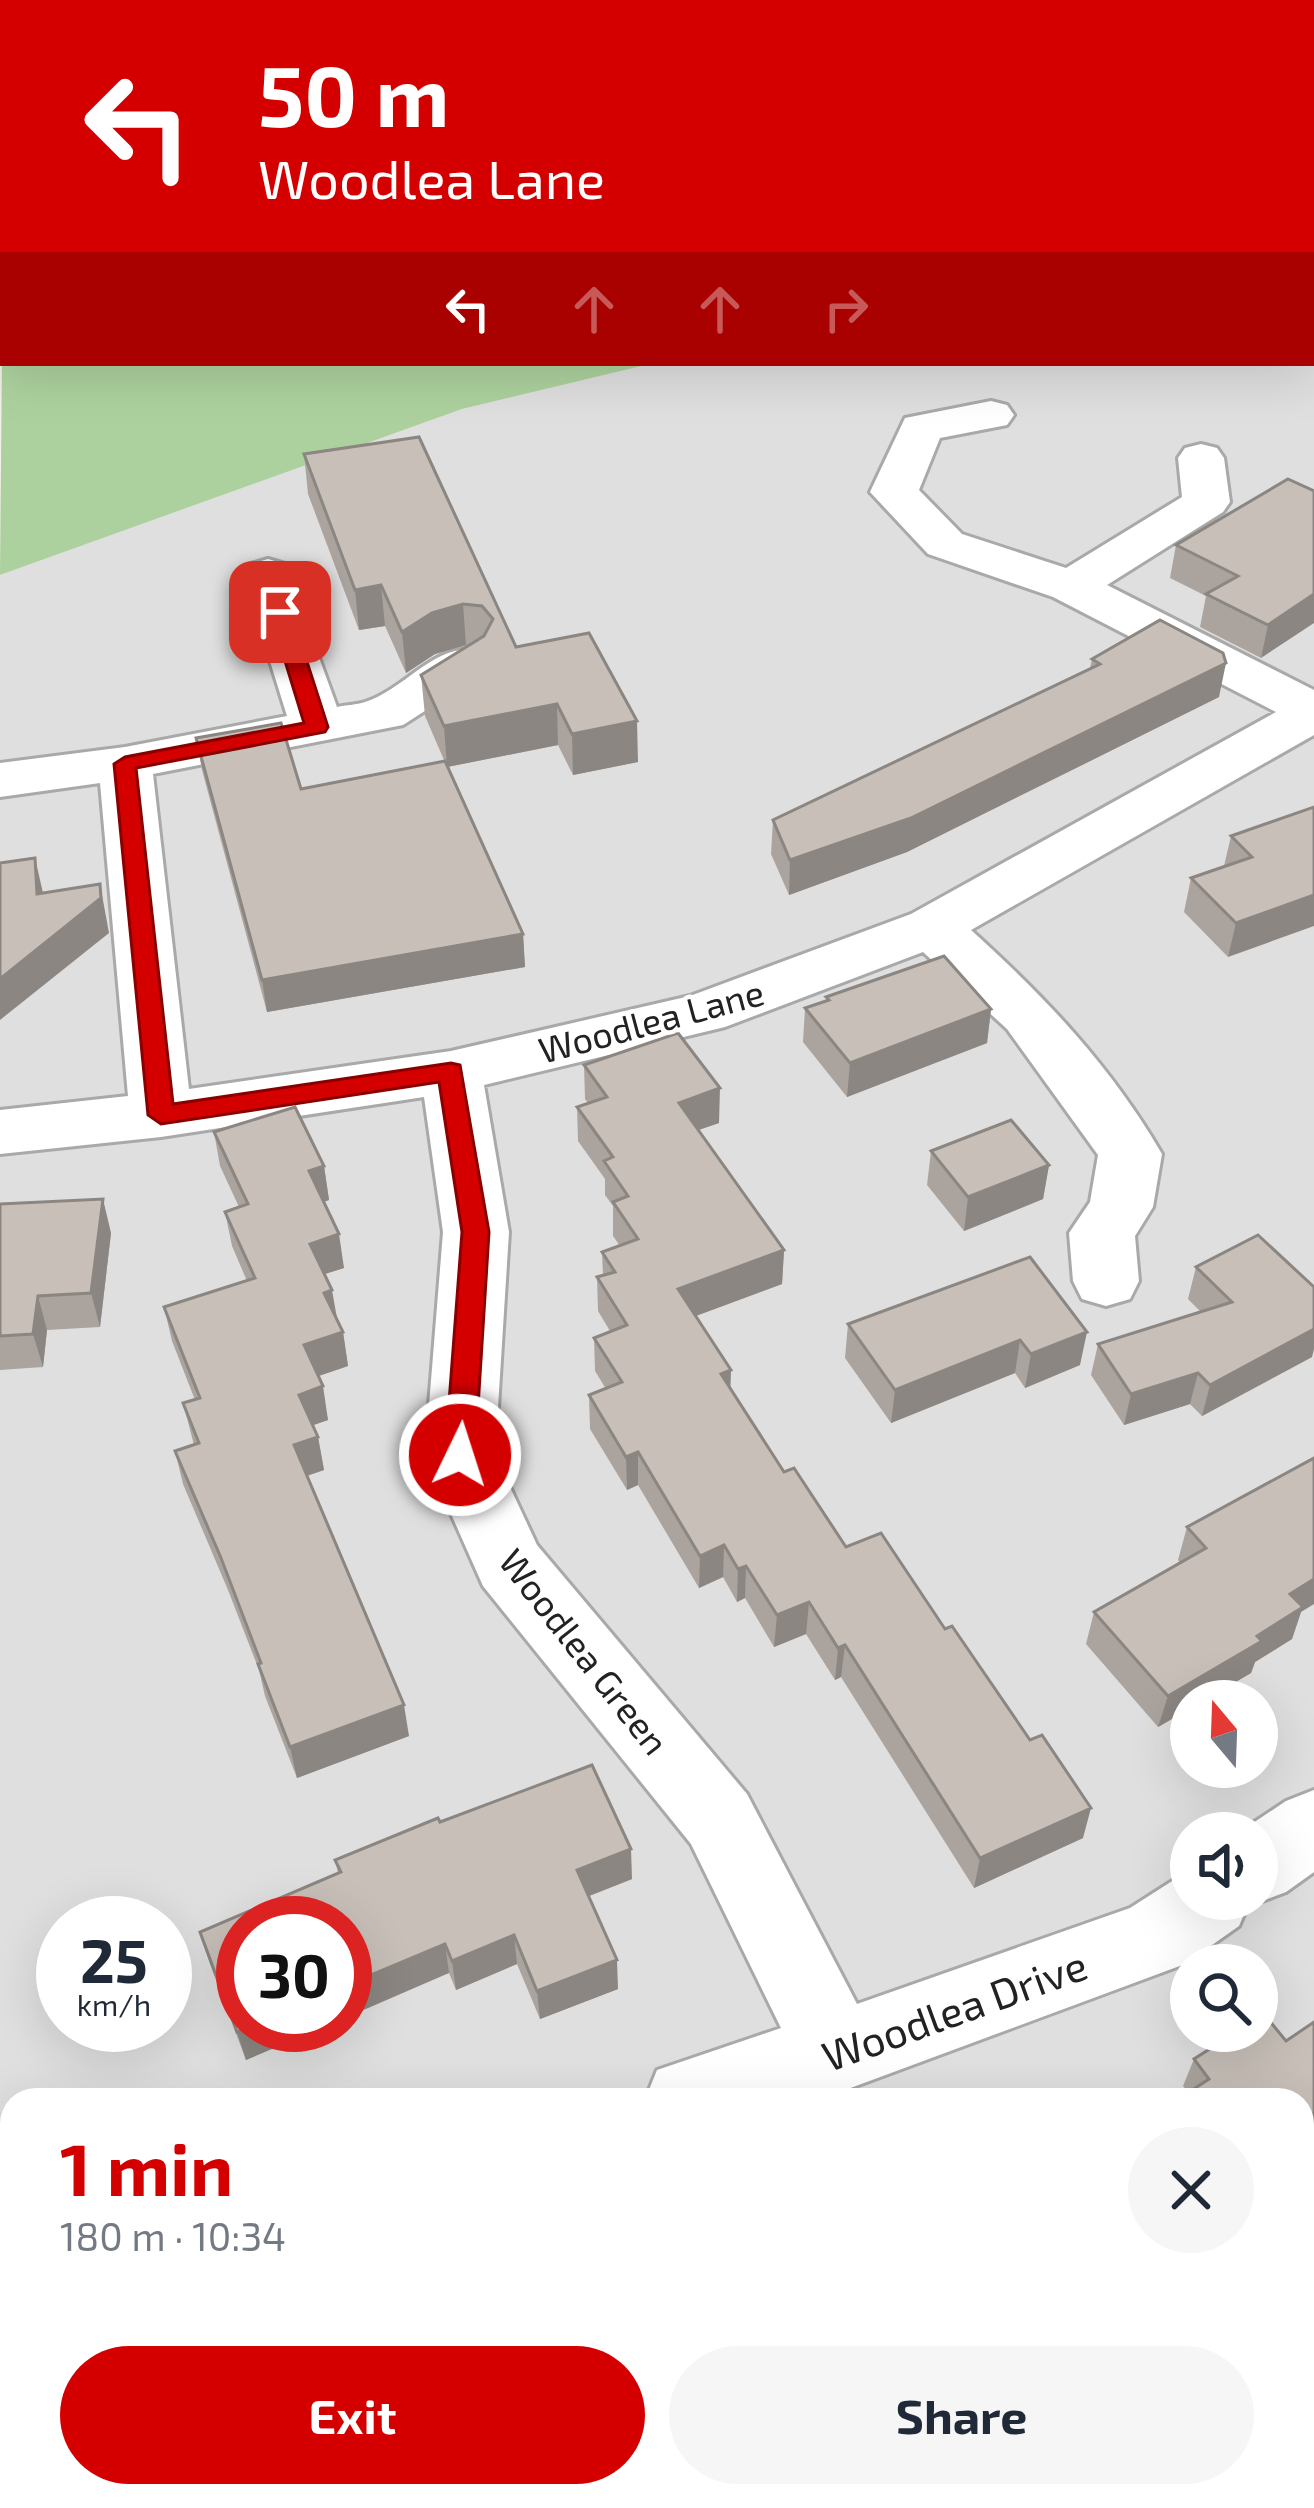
<!DOCTYPE html>
<html lang="en">
<head>
<meta charset="utf-8">
<style>
  body { margin:0; font-family:"Exo 2",sans-serif; background:#f6f6f7; color:#1f2937; height:100vh; display:flex; flex-direction:column; font-size:45px; white-space:nowrap }
  * { box-sizing:border-box; margin:0 }
  p { font-size:39px; color:#747a83 }
  .icon { flex:none; width:66px; height:66px; fill:none; stroke:currentColor; stroke-width:2; stroke-linecap:round; stroke-linejoin:round }
  .map { position:relative; flex:1; overflow:hidden }
  .panel { position:absolute; left:0px; top:2088px; width:1314px; height:420px; display:flex; flex-direction:column; background:#fff; border-radius:36px 36px 0 0; box-shadow:0 12px 48px #0002 }
  .panel>* { flex:none }
  .hud { position:absolute; left:0px; top:0px; width:1314px; height:366px; box-shadow:0 12px 48px #0002; background:#d40000; color:#fff; overflow:hidden }
  .needle { width:78px; rotate:341deg }
  .fabs { position:absolute; left:1170px; top:1680px; display:grid; gap:24px }
  .fabs a { display:grid; place-items:center; width:108px; height:108px; border-radius:50%; background:#fff; box-shadow:0 12px 48px #0002; font-size:60px }
  .speed { position:absolute; left:36px; top:1896px; display:flex; gap:24px; font-size:60px; font-weight:700; text-align:center }
  .speed>* { display:grid; place-content:center; width:156px; height:156px; border-radius:50%; background:#fff; box-shadow:0 12px 48px #0002; line-height:1 }
  .speed small { font-size:30px; font-weight:400 }
  .speed .limit { border:18px solid #d22; background:#fff; color:#111 }
  .pin { position:absolute; display:grid; place-items:center; width:102px; height:102px; color:#fff; margin:-51px; border-radius:24px; box-shadow:0 6px 18px #0006 }
  .me { position:absolute; width:132px; margin:-66px; rotate:4deg; stroke-linejoin:round; filter:drop-shadow(0 0 9px #0008) }
  .turn { display:flex; align-items:center; gap:42px; height:252px; padding:0 60px; font-size:54px }
  .turn .icon { width:156px; height:156px; stroke-width:2.5 }
  .turn b { display:block; font-size:84px; line-height:102px }
  .lanes { display:flex; align-items:center; height:114px; padding:0 60px; background:#0003; justify-content:center; gap:60px; direction:ltr }
  .lanes .off { opacity:.35 }
  .round { display:grid; place-items:center; flex:none; width:126px; height:126px; border-radius:63px; background:#f6f6f7 }
  .summary { display:flex; align-items:center; justify-content:space-between; height:204px; padding:0 60px }
  h1 { font-size:72px; font-weight:700; line-height:90px; color:#d40000 }
  .action { display:flex; gap:24px; margin-top:auto; padding:24px 60px }
  .action a { flex:1; height:138px; border-radius:72px; background:#d40000; color:#fff; font-size:48px; font-weight:700; line-height:138px; text-align:center }
  .action a+a { background:#f6f6f7; color:#1f2937 }
  .map>svg:first-child { display:block }
  .residential { fill:#e0dfdf; fill-rule:evenodd }
  .forest { fill:#add19e }
  .lines { fill:none; stroke-linecap:round; stroke-linejoin:round }
  .minor-casing { stroke:#a9a9a9; stroke-width:6 }
  .minor { fill:#fff; fill-rule:evenodd }
  .wall { fill:#aba49e }
  .shaded-wall { fill:#8b8681 }
  .building { fill:#c7bfb8; stroke:#8b8681; stroke-width:3 }
  .route { fill:#d40000; stroke:#8a0000; stroke-width:3 }
  .labels { text-anchor:middle; dominant-baseline:central; stroke-width:9; stroke-linejoin:round; paint-order:stroke }
  .street-label { font-size:36px; fill:#222; stroke:#fff }
  .near-street-label { font-size:42px; fill:#222; stroke:#fff }
</style>
</head>
<body>
<div class="map">
<svg width="1314" height="2508" viewBox="0 0 1314 2508">
  <rect width="100%" height="100%" fill="#f2efe9"/>
  <path class="residential" d="M 654,363 L 1314,365 L 1314,2508 L 0,2508 L 0,575 L 462,409 ZM 1191,1701 L 1257,1701 L 1257,1767 L 1191,1767 ZM 1191,1833 L 1257,1833 L 1257,1899 L 1191,1899 ZM 63,1923 L 165,1923 L 165,2025 L 63,2025 ZM 243,1923 L 345,1923 L 345,2025 L 243,2025 ZM 1191,1965 L 1257,1965 L 1257,2031 L 1191,2031 ZM 12,2100 L 1302,2100 L 1302,2496 L 12,2496 Z"/>
  <g class="forest">
    <polygon points="285,0 1314,0 1314,59 1311,3 275,3"/>
    <polygon points="3,246 3,363 654,363 462,409 0,575"/>
  </g>
  <g class="lines">
    <g class="minor-casing">
      <g id="minor">
        <path d="M 991,401 L 1007,405 L 1014,415 L 1007,425 L 940,438 L 919,490 L 962,534 L 1066,568 L 1182,497 L 1178,458 L 1185,448 L 1201,444 L 1217,448 L 1224,458 L 1230,502 L 1223,512 L 1107,585 L 1314,690 L 1314,735 L 971,930 C 1046,998 1110,1065 1162,1154 L 1153,1207 L 1135,1236 L 1139,1281 L 1130,1299 L 1106,1306 L 1082,1299 L 1073,1281 L 1069,1233 L 1090,1202 L 1098,1155 L 1007,1029 L 923,952 L 725,1027 L 484,1085 L 509,1232 L 495,1455 L 537,1545 L 747,1794 L 857,2004 L 1130,1908 L 1191,1869 L 1191,1899 L 1257,1899 L 1257,1833 L 1238,1833 L 1286,1801 L 1314,1790 L 1314,1872 L 1286,1892 L 1257,1903 L 1250,1900 L 1239,1926 L 1185,1964 L 837,2093 L 816,2100 L 645,2100 L 657,2070 L 781,2028 L 691,1844 L 483,1586 L 425,1455 L 443,1232 L 424,1097 L 161,1137 L 0,1154 L 0,1110 L 128,1096 L 100,783 L 0,797 L 0,763 L 125,747 L 287,716 L 243,574 L 251,564 L 268,559 L 285,564 L 337,707 C 346,705 356,705 365,702 C 408,688 436,639 484,651 L 492,662 L 484,673 L 403,725 L 153,774 L 189,1089 L 451,1051 L 690,996 L 911,914 L 1276,712 L 1053,597 L 928,554 L 870,492 L 905,418 Z"/>
        <polygon points="110,2496 209,2496 204,2508 105,2508"/>
      </g>
    </g>
    <use href="#minor" class="minor"/>
  </g>
  <g class="wall">
    <polygon points="419,437 516,647 638,762 573,775 558,745 447,767 425,716 421,675 469,645 435,654 406,673 385,626 359,630 308,494 304,454"/>
    <polygon points="1314,491 1261,658 1200,627 1206,596 1170,578 1176,545"/>
    <polygon points="1092,659 1219,697 907,852 789,895 771,854 773,820 1090,668"/>
    <polygon points="196,738 301,789 523,934 525,967 267,1012 202,770"/>
    <polygon points="1314,807 1228,957 1184,912 1191,878 1224,866 1231,836"/>
    <polygon points="826,997 991,1009 987,1043 847,1097 803,1042 805,1008 826,1001"/>
    <polygon points="584,1065 719,1123 698,1130 784,1250 782,1284 695,1316 730,1388 784,1472 1083,1838 974,1888 841,1677 835,1680 806,1634 774,1647 745,1598 737,1602 723,1577 699,1588 638,1485 627,1490 590,1429 589,1395 606,1389 595,1371 594,1338 610,1331 598,1311 597,1277 603,1276 602,1252 620,1246 613,1236 613,1206 605,1195 605,1179 578,1141 577,1107 588,1103 585,1099"/>
    <polygon points="214,1132 324,1166 329,1200 324,1202 344,1268 325,1274 337,1321 343,1332 348,1366 318,1376 328,1420 313,1425 318,1437 324,1470 307,1476 409,1736 297,1778 265,1696 259,1670 228,1590 183,1484 175,1451 194,1445 183,1403 195,1400 172,1341 164,1307 247,1281 232,1246 225,1212 239,1207 220,1166"/>
    <polygon points="931,1151 1049,1165 1043,1199 964,1231 927,1185"/>
    <polygon points="0,1204 111,1233 100,1327 47,1330 43,1367 0,1370"/>
    <polygon points="1030,1257 1080,1365 1025,1388 1015,1373 891,1423 845,1358 848,1324"/>
    <polygon points="1196,1267 1312,1357 1202,1416 1190,1404 1124,1425 1091,1375 1098,1344 1201,1312 1188,1299"/>
    <polygon points="1187,1527 1301,1612 1292,1639 1255,1662 1251,1673 1158,1727 1086,1644 1094,1612 1180,1563 1178,1560"/>
    <polygon points="440,1822 632,1879 589,1896 618,1989 540,2019 517,1964 456,1990 449,1973 243,2025 328,2025 246,2060 209,1961 200,1932 338,1873 335,1860"/>
    <polygon points="1314,2022 1314,2154 1302,2162 1188,2093 1183,2086 1194,2059 1286,2041"/>
  </g>
  <g class="shaded-wall">
    <polygon points="381,585 385,626 359,630 355,590"/>
    <polygon points="1314,594 1314,623 1261,658 1268,625"/>
    <polygon points="463,604 466,645 435,654 406,673 402,632 432,613"/>
    <polygon points="1226,663 1219,697 907,852 789,895 790,860"/>
    <polygon points="557,704 558,745 447,767 444,726"/>
    <polygon points="637,721 638,762 573,775 572,734"/>
    <polygon points="35,858 43,893 37,894"/>
    <polygon points="100,884 109,933 0,1020 0,979"/>
    <polygon points="1314,895 1314,926 1228,957 1236,923"/>
    <polygon points="523,934 525,967 267,1012 262,980"/>
    <polygon points="991,1009 987,1043 847,1097 850,1063"/>
    <polygon points="720,1088 719,1123 678,1137 679,1103"/>
    <polygon points="1049,1165 1043,1199 964,1231 968,1197"/>
    <polygon points="324,1166 329,1200 314,1205 309,1171"/>
    <polygon points="103,1199 111,1233 100,1327 91,1293"/>
    <polygon points="339,1234 344,1268 315,1277 310,1244"/>
    <polygon points="784,1250 782,1284 677,1323 678,1289"/>
    <polygon points="332,1290 338,1324 324,1293"/>
    <polygon points="38,1296 47,1330 43,1367 33,1334"/>
    <polygon points="1314,1327 1314,1349 1312,1357 1202,1416 1210,1385"/>
    <polygon points="343,1332 348,1366 310,1379 304,1345"/>
    <polygon points="1087,1332 1080,1365 1025,1388 1031,1354"/>
    <polygon points="1020,1340 1015,1373 891,1423 895,1390"/>
    <polygon points="731,1370 730,1404 721,1374"/>
    <polygon points="1198,1373 1190,1404 1124,1425 1131,1394"/>
    <polygon points="323,1386 328,1420 305,1428 299,1395"/>
    <polygon points="318,1437 324,1470 300,1478 294,1445"/>
    <polygon points="638,1452 638,1485 627,1490 626,1457"/>
    <polygon points="724,1545 723,1577 699,1588 700,1556"/>
    <polygon points="746,1566 745,1598 737,1602 738,1569"/>
    <polygon points="1314,1579 1314,1604 1301,1612 1292,1639 1255,1662 1251,1673 1203,1701 1191,1701 1191,1708 1158,1727 1168,1696 1257,1636 1290,1594"/>
    <polygon points="809,1602 806,1634 774,1647 777,1615"/>
    <polygon points="845,1645 841,1677 835,1680 838,1648"/>
    <polygon points="404,1705 409,1736 297,1778 290,1747"/>
    <polygon points="1091,1808 1083,1838 974,1888 980,1858"/>
    <polygon points="631,1849 632,1879 579,1900 577,1870"/>
    <polygon points="514,1935 517,1964 456,1990 452,1961"/>
    <polygon points="445,1944 449,1973 345,2018 345,1986"/>
    <polygon points="617,1960 618,1989 540,2019 537,1991"/>
    <polygon points="255,2025 328,2025 246,2060 237,2032"/>
    <polygon points="1314,2137 1314,2154 1302,2162 1302,2145"/>
  </g>
  <g class="building">
    <polygon points="419,437 516,647 589,633 637,721 572,734 557,704 444,726 421,675 484,636 493,619 482,606 463,604 432,613 402,632 381,585 355,590 304,454"/>
    <polygon points="1288,479 1314,491 1314,594 1268,625 1206,594 1238,576 1176,545"/>
    <polygon points="1160,620 1223,653 1226,663 911,818 790,860 773,820 1100,664 1092,659"/>
    <polygon points="281,723 301,789 445,761 523,934 262,980 196,738"/>
    <polygon points="1314,807 1314,895 1236,923 1191,878 1252,857 1231,836"/>
    <polygon points="35,858 37,894 100,884 101,898 0,979 0,863"/>
    <polygon points="944,956 991,1009 850,1063 805,1008 829,1000 826,997"/>
    <polygon points="678,1033 720,1088 679,1103 784,1250 678,1289 731,1370 721,1374 784,1472 794,1468 846,1547 881,1533 945,1629 952,1626 1030,1740 1042,1735 1091,1808 980,1858 845,1645 838,1648 809,1602 777,1615 746,1566 738,1569 724,1545 700,1556 638,1452 626,1457 589,1395 622,1382 594,1338 627,1325 597,1277 615,1272 602,1252 638,1239 613,1202 628,1196 604,1161 613,1157 577,1107 607,1097 584,1065"/>
    <polygon points="295,1107 324,1166 309,1171 339,1234 310,1244 332,1290 324,1293 343,1332 304,1345 323,1386 299,1395 318,1437 294,1445 404,1705 290,1747 258,1664 261,1663 221,1558 175,1451 199,1443 183,1403 200,1398 164,1307 255,1278 225,1212 248,1204 214,1132"/>
    <polygon points="1011,1120 1049,1165 968,1197 931,1151"/>
    <polygon points="103,1199 91,1293 38,1296 33,1334 0,1336 0,1204"/>
    <polygon points="1258,1235 1314,1287 1314,1329 1210,1385 1198,1373 1131,1394 1098,1344 1232,1302 1196,1267"/>
    <polygon points="1030,1257 1087,1332 1031,1354 1020,1340 895,1390 848,1324"/>
    <polygon points="1314,1458 1314,1579 1290,1594 1303,1607 1257,1636 1262,1641 1168,1696 1094,1612 1206,1548 1187,1527"/>
    <polygon points="592,1765 631,1849 577,1870 617,1960 537,1991 514,1935 452,1961 445,1944 345,1986 345,1923 243,1923 243,2025 255,2025 237,2032 200,1932 341,1872 335,1860 438,1818 440,1822"/>
    <polygon points="1264,2014 1286,2041 1314,2022 1314,2137 1302,2145 1302,2100 1177,2100 1209,2079 1194,2059 1238,2031 1257,2031 1257,2018"/>
    <polygon points="400,2496 754,2496 761,2508 393,2508"/>
  </g>
  <polygon class="route" points="280,606 291,612 328,727 325,732 136,768 173,1104 451,1063 460,1065 489,1232 475,1455 470,1463 450,1463 445,1455 462,1232 439,1082 161,1124 148,1115 114,764 125,757 304,723 270,612"/>
  <g class="labels">
    <g class="street-label">
      <text transform="translate(651 1020) rotate(-15)">Woodlea Lane</text>
      <text transform="translate(585 1651) rotate(52)">Woodlea Green</text>
    </g>
    <g class="near-street-label">
      <text transform="translate(954 2009) rotate(-20)">Woodlea Drive</text>
    </g>
  </g>
</svg>
<div class="fabs">
<a><svg class="needle" viewBox="-14 -14 28 28"><path d="M0-13l5 13h-10z" fill="#e53935"/><path d="M0 13l5-13h-10z" fill="#747a83"/></svg></a>
<a><svg class="icon" aria-label="sound" viewBox="0 0 24 24"><path d="M4 9h4l5-4v14l-5-4H4zM17 9q2 3 0 6"/></svg></a>
<a><svg class="icon" aria-label="search" viewBox="0 0 24 24"><circle cx="10" cy="10" r="6"/><path d="M15 15l6 6"/></svg></a>
</div>
<div class="speed"><div>25<small>km/h</small></div><div class="limit">30</div></div>
<div class="pin" style="left:280px;top:612px;background:#d93025"><svg class="icon" aria-label="arrive" viewBox="0 0 24 24"><path d="M6 21V4h12l-3 4 3 4H6"/></svg></div>
<svg class="me" style="left:460px;top:1455px" viewBox="-20 -20 40 40"><circle r="17" fill="#d40000" stroke="#fff" stroke-width="3"/><path d="M0-11L8 9 0 5-8 9z" fill="#fff"/></svg>
<div class="hud">
<div class="turn"><svg class="icon" aria-label="left" viewBox="0 0 24 24"><path d="M17 20v-9H6M10 6l-5 5 5 5"/></svg><div><b>50 m</b>Woodlea Lane</div></div>
<div class="lanes"><svg class="icon" aria-label="left" viewBox="0 0 24 24"><path d="M17 20v-9H6M10 6l-5 5 5 5"/></svg><svg class="icon off" aria-label="ahead" viewBox="0 0 24 24"><path d="M12 20V5M6 11l6-6 6 6"/></svg><svg class="icon off" aria-label="ahead" viewBox="0 0 24 24"><path d="M12 20V5M6 11l6-6 6 6"/></svg><svg class="icon off" aria-label="right" viewBox="0 0 24 24"><path d="M7 20v-9h11M14 6l5 5-5 5"/></svg></div>
</div>
<section class="panel">
<div class="summary"><div><h1>1 min</h1><p>180 m · 10:34</p></div><a class="round"><svg class="icon" aria-label="close" viewBox="0 0 24 24"><path d="M6 6l12 12M18 6L6 18"/></svg></a></div>
<div class="action"><a>Exit</a><a>Share</a></div>
</section>
</div>
</body>
</html>
